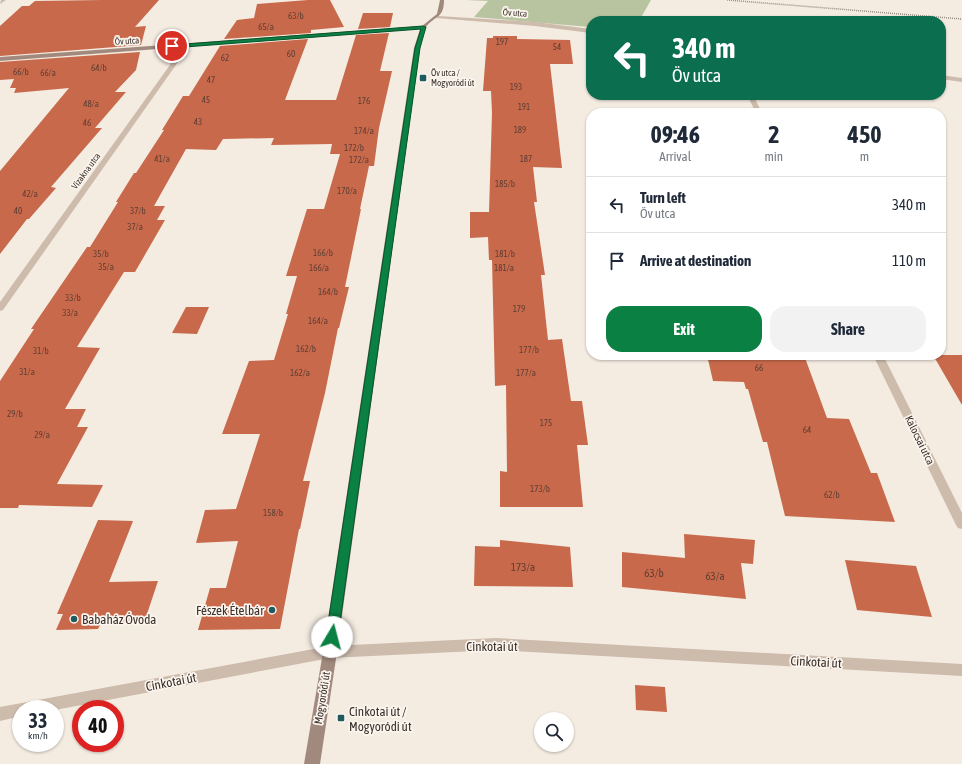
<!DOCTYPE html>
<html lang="en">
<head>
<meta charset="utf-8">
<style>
  body { margin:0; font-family:"Asap Condensed",sans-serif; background:#f2f2f3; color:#1f2937; height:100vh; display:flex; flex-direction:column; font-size:15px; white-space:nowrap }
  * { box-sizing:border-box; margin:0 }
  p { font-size:13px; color:#747a83 }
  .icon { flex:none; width:22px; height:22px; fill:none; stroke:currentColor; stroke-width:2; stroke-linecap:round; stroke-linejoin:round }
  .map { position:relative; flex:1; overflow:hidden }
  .drawer { position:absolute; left:586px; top:108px; width:360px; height:252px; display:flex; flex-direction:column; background:#fff; border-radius:16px; box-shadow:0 1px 3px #0004 }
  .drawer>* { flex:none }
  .hud { position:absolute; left:586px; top:16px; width:360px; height:84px; border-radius:16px; box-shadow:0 1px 3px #0004; background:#0b6e4f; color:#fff; overflow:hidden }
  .fabs { position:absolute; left:534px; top:712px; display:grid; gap:8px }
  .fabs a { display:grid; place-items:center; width:40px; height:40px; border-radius:50%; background:#fff; box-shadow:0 1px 3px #0004; font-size:20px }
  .speed { position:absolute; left:12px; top:700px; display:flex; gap:8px; font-size:20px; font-weight:700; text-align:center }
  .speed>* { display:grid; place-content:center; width:52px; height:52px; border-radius:50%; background:#fff; box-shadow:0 1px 3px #0004; line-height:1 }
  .speed small { font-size:10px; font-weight:400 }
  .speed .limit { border:6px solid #d22; background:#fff; color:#111 }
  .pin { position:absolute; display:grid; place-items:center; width:34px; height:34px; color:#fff; margin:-17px; border:2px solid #fff; border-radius:50%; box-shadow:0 1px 4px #0007 }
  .me { position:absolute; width:44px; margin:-22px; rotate:8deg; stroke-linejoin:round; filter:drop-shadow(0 0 3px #0008) }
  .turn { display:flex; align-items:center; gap:14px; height:84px; padding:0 20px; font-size:18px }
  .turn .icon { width:52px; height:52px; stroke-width:2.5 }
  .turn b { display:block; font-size:28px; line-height:34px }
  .eta { display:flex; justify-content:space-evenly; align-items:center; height:68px; text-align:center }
  .eta b { font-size:24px; font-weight:700; line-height:28px }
  .primary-button { display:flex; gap:8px; margin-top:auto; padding:8px 20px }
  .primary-button a { flex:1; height:46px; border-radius:16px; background:#0b8043; color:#fff; font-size:16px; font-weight:700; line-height:46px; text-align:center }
  .primary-button a+a { background:#f2f2f3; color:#1f2937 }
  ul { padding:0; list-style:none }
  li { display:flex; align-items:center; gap:12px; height:56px; padding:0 20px; border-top:1px solid #e0e1e3 }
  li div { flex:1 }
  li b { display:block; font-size:15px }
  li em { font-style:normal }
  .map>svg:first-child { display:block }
  .green { fill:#b8c4a0 }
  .building { fill:#c8694b }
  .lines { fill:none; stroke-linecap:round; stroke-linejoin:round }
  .street { fill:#cdbbac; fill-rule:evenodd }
  .secondary { fill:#a18a7d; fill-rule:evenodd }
  .rail { stroke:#3b302b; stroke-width:1.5; stroke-dasharray:0.5 1.5; stroke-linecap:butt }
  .route { fill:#0b8043; stroke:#07532c }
  .poi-dot { fill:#1f5a5e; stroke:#fbf5ee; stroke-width:1.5 }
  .labels { text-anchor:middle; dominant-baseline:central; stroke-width:3.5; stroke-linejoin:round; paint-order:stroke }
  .far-street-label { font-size:9px; fill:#3b302b; stroke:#fbf5ee }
  .number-label { font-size:9px; fill:#5e3e33 }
  .far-poi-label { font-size:9px; fill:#3b302b; stroke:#fbf5ee; text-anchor:start }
  .street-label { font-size:11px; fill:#3b302b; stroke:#fbf5ee }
  .near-number-label { font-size:11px; fill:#5e3e33 }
  .near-poi-label { font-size:13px; fill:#3b302b; stroke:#fbf5ee; text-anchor:start }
  .near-street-label { font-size:13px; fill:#3b302b; stroke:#fbf5ee }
</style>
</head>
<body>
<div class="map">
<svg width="962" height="764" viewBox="0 0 962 764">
  <rect width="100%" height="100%" fill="#f4ebe1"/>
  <polygon class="green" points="465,0 651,0 639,21 591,21 590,27 474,17 488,1"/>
  <g class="building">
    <polygon points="102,0 159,0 135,27 146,26 141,45 0,56 0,26 22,6 29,6 35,1"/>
    <polygon points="308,0 330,0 344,27 311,30 311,33 224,39 237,20 254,18 257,4"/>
    <polygon points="363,13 393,13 390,27 358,29"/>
    <polygon points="389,33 380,71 392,71 379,128 374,166 369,166 360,209 361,209 345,287 349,287 339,328 338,328 325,393 303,481 310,481 300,529 299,529 280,629 198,630 210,588 226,588 238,541 196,543 205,510 236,509 260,434 222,434 249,361 274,360 288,314 286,314 297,276 286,276 307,209 324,209 340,154 330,154 332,144 271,145 274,138 223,139 216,150 186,149 154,206 165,206 157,220 165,220 135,272 124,272 77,347 100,348 65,409 86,409 77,427 88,427 57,484 103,485 92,507 19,505 18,508 0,508 0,381 34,329 31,329 87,247 90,247 118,202 116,202 134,173 136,173 164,130 162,130 183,96 189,96 220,46 308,39 285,100 336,100 356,35"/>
    <polygon points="493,36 517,36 517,39 570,40 573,64 550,64 562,168 533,167 537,202 534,202 545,275 541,275 548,340 562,339 571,401 582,401 588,445 577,445 583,507 500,507 500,471 507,472 506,385 495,386 492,260 489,260 488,237 470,238 470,212 489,212 492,113 491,91 483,91 487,38 493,38"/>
    <polygon points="140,52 136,70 115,92 126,92 95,128 102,128 51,187 56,188 29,219 27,219 0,254 0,171 69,88 14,93 16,88 10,88 14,79 0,80 0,62"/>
    <polygon points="186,307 209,307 197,334 172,333"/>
    <polygon points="707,355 804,355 827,418 849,419 871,473 877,473 895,522 785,516 767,442 763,442 748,389 746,389 744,382 713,381"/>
    <polygon points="933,355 962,355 962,405"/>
    <polygon points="98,520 133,521 109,582 158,581 144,623 101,623 98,629 56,630 63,614 57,614"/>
    <polygon points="684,534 755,540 753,564 741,563 746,599 622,587 622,552 685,558"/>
    <polygon points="500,540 570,547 573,587 474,586 475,546 500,547"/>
    <polygon points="845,560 916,566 932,617 857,610"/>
    <polygon points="635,685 665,687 667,712 636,710"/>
  </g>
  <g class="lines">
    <g class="street">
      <polygon points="1,0 6,0 0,4"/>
      <polygon points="438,16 535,22 591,29 591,33 535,26 436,18"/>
      <polygon points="185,44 190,45 3,310 0,311 0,302"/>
      <polygon points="941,75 962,78 962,82 941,79"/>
      <polygon points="747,95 753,95 762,113 756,113"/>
      <polygon points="873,355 883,355 962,513 962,529 958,528 956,525"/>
      <polygon points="496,638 962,664 962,676 496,650 330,658 55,710 21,709 21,716 0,721 0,707 330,646"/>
    </g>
    <path class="secondary" d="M 440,0 L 444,0 C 444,19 435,15 426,27 C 422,33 422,41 420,48 L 337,652 L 320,764 L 304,764 L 323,652 L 414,48 L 420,29 L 0,61 L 0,57 L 422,26 L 437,14 Z"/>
    <polyline class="rail" points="727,0 962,19"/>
  </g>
  <polygon class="route" points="423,26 426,27 420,48 338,637 336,640 332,642 328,640 326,637 415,48 421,29 172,48 169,46 172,45"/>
  <g class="poi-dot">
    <rect x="419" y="74" width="8" height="8" rx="2"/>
    <circle cx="272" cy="610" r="4"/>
    <circle cx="74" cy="619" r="4"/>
    <rect x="337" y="714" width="8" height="8" rx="2"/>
  </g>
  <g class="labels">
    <g class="far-street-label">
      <text transform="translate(515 13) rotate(4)">Öv utca</text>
      <text transform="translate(127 41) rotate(-4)">Öv utca</text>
      <text transform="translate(86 171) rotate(-54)">Vízakna utca</text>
    </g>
    <g class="number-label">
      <text x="296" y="16">63/b</text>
      <text x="266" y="27">65/a</text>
      <text x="502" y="42">197</text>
      <text x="557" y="47">54</text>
      <text x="291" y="54">60</text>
      <text x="225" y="58">62</text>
      <text x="99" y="68">64/b</text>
      <text x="21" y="72">66/b</text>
      <text x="48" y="73">66/a</text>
      <text x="211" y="80">47</text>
      <text x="516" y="87">193</text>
      <text x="206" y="100">45</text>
      <text x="364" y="101">176</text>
      <text x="91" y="104">48/a</text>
      <text x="524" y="107">191</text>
      <text x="198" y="122">43</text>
      <text x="87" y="123">46</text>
      <text x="520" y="130">189</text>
      <text x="364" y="131">174/a</text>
      <text x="354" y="148">172/b</text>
      <text x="162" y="159">41/a</text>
      <text x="526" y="159">187</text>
      <text x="359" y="160">172/a</text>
      <text x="505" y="184">185/b</text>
      <text x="347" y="191">170/a</text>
      <text x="30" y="194">42/a</text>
      <text x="18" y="211">40</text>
      <text x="138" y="211">37/b</text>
      <text x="135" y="227">37/a</text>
      <text x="323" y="253">166/b</text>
      <text x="101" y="254">35/b</text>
      <text x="505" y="254">181/b</text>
      <text x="106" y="267">35/a</text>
      <text x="319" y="268">166/a</text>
      <text x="504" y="268">181/a</text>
      <text x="328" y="292">164/b</text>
      <text x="73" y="298">33/b</text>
      <text x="519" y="309">179</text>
      <text x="70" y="313">33/a</text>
      <text x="318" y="321">164/a</text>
      <text x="306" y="349">162/b</text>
      <text x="529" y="350">177/b</text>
      <text x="41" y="351">31/b</text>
      <text x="759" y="368">66</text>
      <text x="27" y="372">31/a</text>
      <text x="300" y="373">162/a</text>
      <text x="526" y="373">177/a</text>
      <text x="15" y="414">29/b</text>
      <text x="546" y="423">175</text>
      <text x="807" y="430">64</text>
      <text x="42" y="435">29/a</text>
      <text x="540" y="489">173/b</text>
      <text x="832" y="495">62/b</text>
      <text x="273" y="513">158/b</text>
    </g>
    <g class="far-poi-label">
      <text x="431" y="73">Öv utca /<tspan x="431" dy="10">Mogyoródi út</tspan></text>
    </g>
    <g class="street-label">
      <text transform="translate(920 440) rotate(64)">Kalocsai utca</text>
      <text transform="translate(322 698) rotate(-81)">Mogyoródi út</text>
    </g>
    <g class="near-number-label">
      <text x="523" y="567">173/a</text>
      <text x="654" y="573">63/b</text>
      <text x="715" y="576">63/a</text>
    </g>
    <g class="near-poi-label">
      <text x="264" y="610" text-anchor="end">Fészek Ételbár</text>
      <text x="82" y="619">Babaház Óvoda</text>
      <text x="349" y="711">Cinkotai út /<tspan x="349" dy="15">Mogyoródi út</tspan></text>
    </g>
    <g class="near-street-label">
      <text x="492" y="646">Cinkotai út</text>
      <text transform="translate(816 662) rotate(3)">Cinkotai út</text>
      <text transform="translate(171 682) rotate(-11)">Cinkotai út</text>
    </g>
  </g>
</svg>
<div class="fabs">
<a><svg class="icon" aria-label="search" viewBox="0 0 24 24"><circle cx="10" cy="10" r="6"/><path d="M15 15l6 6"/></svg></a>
</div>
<div class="speed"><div>33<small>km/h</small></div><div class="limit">40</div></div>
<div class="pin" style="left:172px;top:46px;background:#d93025"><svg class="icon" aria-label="arrive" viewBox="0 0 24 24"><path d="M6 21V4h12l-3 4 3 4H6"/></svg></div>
<svg class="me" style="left:332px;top:637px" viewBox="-20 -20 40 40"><circle r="19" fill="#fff"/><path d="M0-13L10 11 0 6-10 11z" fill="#0b8043"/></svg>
<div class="hud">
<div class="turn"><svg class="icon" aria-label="left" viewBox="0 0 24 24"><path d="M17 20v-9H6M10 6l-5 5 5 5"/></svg><div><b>340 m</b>Öv utca</div></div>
</div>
<section class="drawer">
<div class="eta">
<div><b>09:46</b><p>Arrival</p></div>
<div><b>2</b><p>min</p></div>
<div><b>450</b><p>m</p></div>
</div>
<ul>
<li><svg class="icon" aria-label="left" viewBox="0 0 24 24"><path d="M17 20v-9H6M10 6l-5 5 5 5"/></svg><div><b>Turn left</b><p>Öv utca</p></div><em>340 m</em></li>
<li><svg class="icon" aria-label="arrive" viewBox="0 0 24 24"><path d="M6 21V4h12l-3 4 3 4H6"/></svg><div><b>Arrive at destination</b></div><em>110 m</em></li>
</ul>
<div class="primary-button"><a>Exit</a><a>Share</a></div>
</section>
</div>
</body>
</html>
